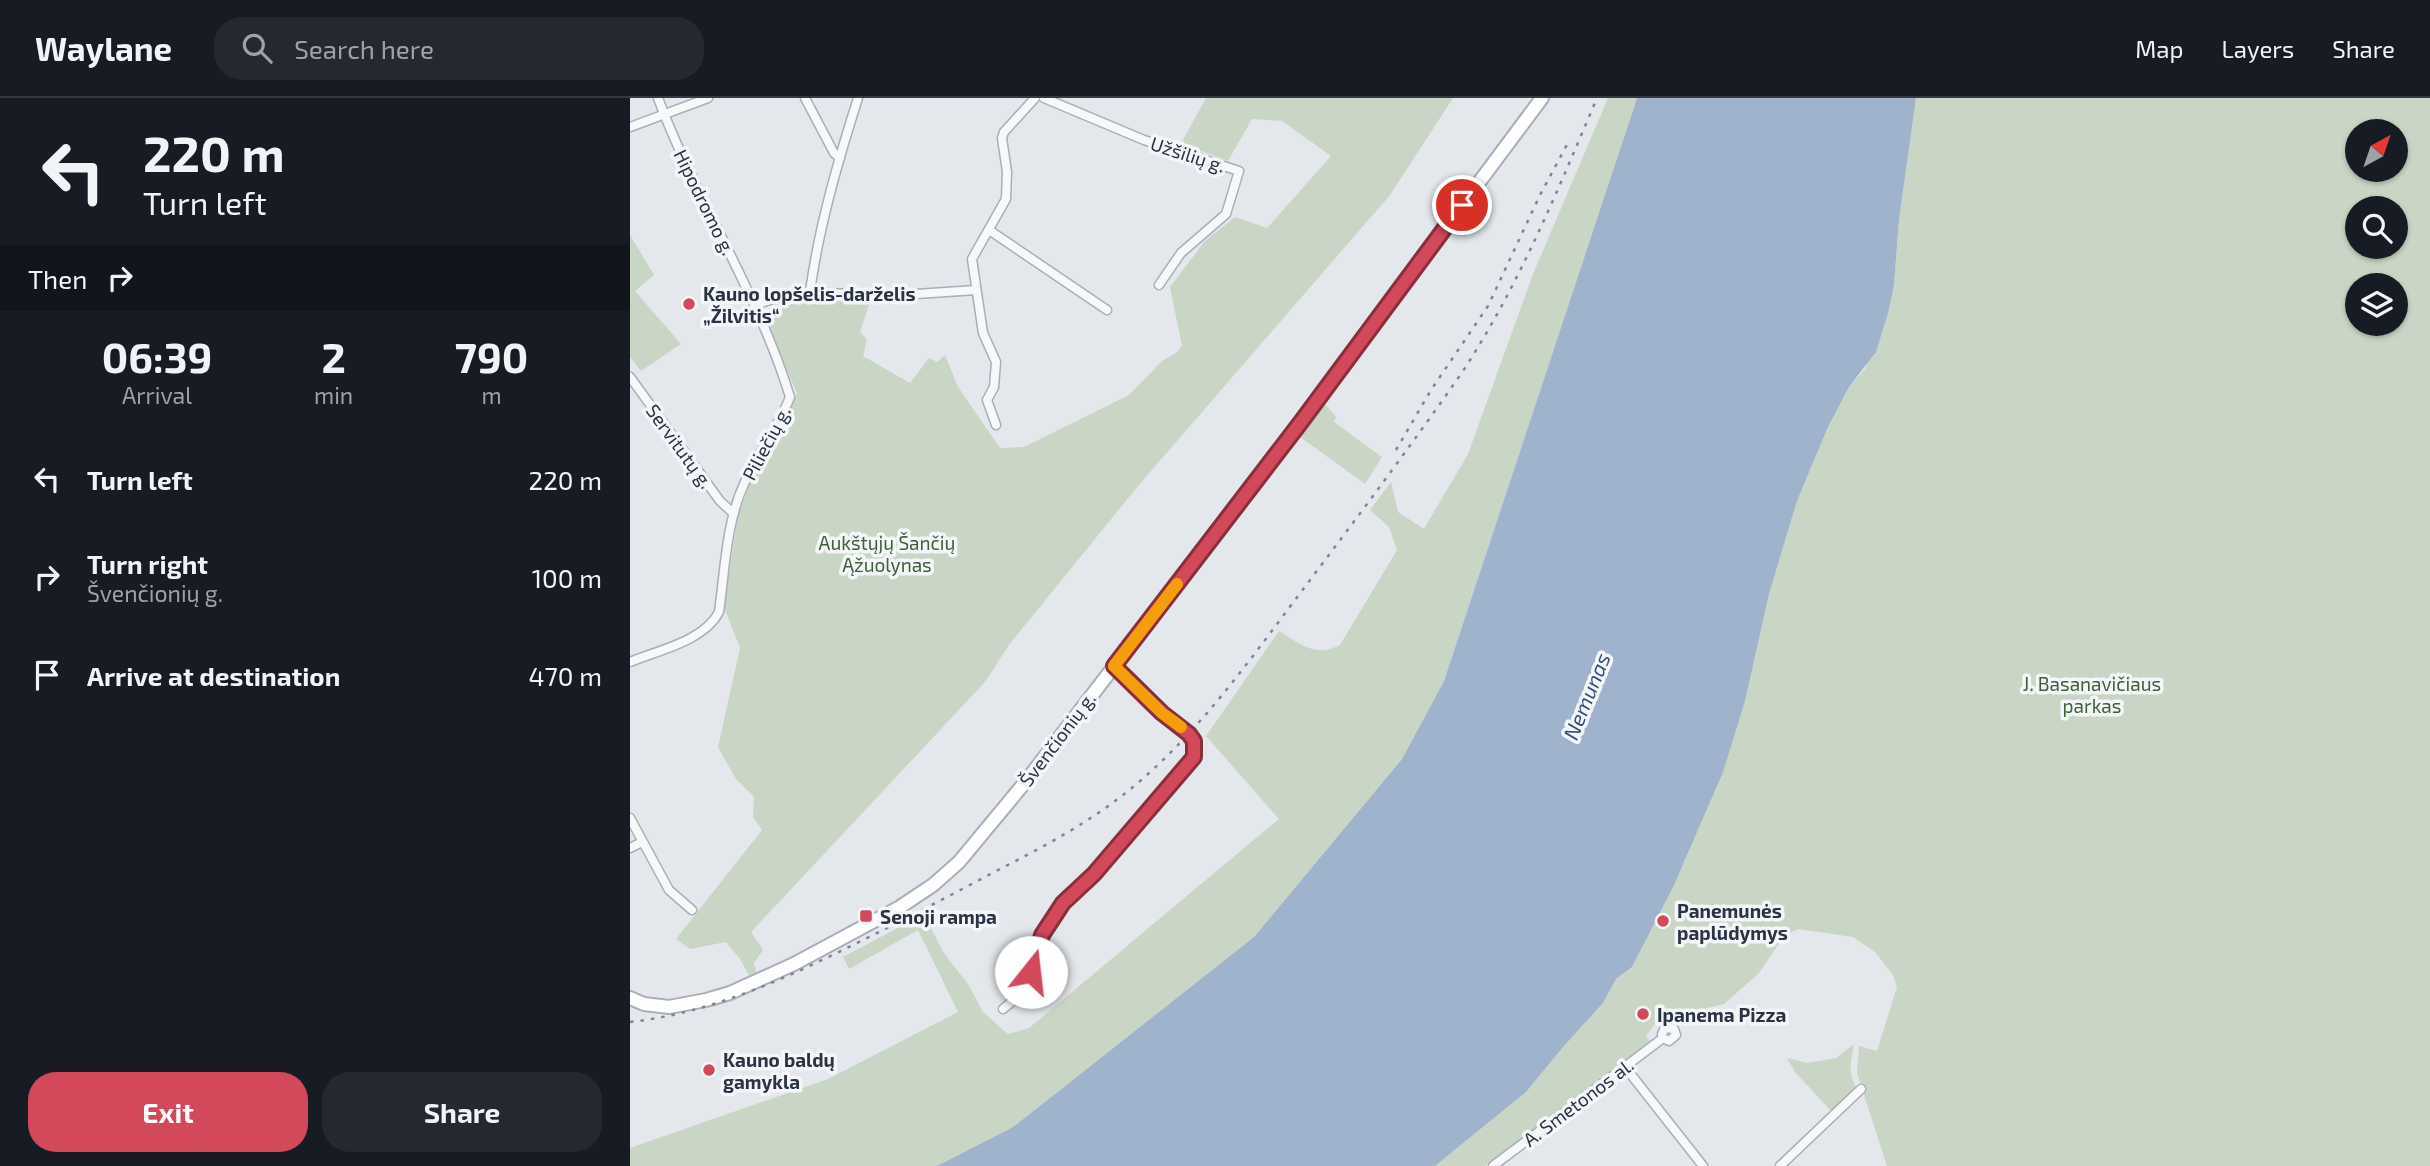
<!DOCTYPE html>
<html lang="en">
<head>
<meta charset="utf-8">
<style>
  body { margin:0; font-family:"Exo 2",sans-serif; background:#242831; color:#f1f3f6; height:100vh; display:flex; flex-direction:column; font-size:26px; white-space:nowrap }
  * { box-sizing:border-box; margin:0 }
  p { font-size:23px; color:#9ea1a6 }
  .icon { flex:none; width:38px; height:38px; fill:none; stroke:currentColor; stroke-width:2; stroke-linecap:round; stroke-linejoin:round }
  .map { position:relative; flex:1; overflow:hidden }
  .details { display:flex; flex-direction:column; background:#171b24; width:630px }
  .details>* { flex:none }
  .banner { background:#171b24; color:#f1f3f6; overflow:hidden }
  .needle { width:46px; rotate:40deg }
  .fabs { position:absolute; left:1715px; top:21px; display:grid; gap:14px }
  .fabs a { display:grid; place-items:center; width:63px; height:63px; border-radius:50%; background:#171b24; box-shadow:0 2px 5px #0004; font-size:35px }
  .pin { position:absolute; display:grid; place-items:center; width:60px; height:60px; color:#fff; margin:-30px; border:4px solid #fff; border-radius:50%; box-shadow:0 2px 7px #0007 }
  .me { position:absolute; width:77px; margin:-38px; rotate:16deg; stroke-linejoin:round; filter:drop-shadow(0 0 5px #0008) }
  .turn { display:flex; align-items:center; gap:24px; height:147px; padding:0 28px; font-size:32px }
  .turn .icon { width:91px; height:91px; stroke-width:2.5 }
  .turn b { display:block; font-size:49px; line-height:60px }
  .then { display:flex; align-items:center; height:66px; padding:0 28px; background:#0003; gap:14px; font-size:26px }
  .eta { display:flex; justify-content:space-evenly; align-items:center; height:119px; text-align:center }
  .eta b { font-size:42px; font-weight:700; line-height:49px }
  .action { display:flex; gap:14px; margin-top:auto; padding:14px 28px }
  .action a { flex:1; height:80px; border-radius:28px; background:#d1495b; color:#fff; font-size:28px; font-weight:700; line-height:80px; text-align:center }
  .action a+a { background:#242831; color:#f1f3f6 }
  ul { padding:0; list-style:none }
  li { display:flex; align-items:center; gap:21px; height:98px; padding:0 28px }
  li div { flex:1 }
  li b { display:block; font-size:26px }
  li em { font-style:normal }
  header { display:flex; align-items:center; gap:42px; box-sizing:border-box; height:98px; padding:0 35px; background:#171b24; border-bottom:2px solid #363941 }
  header strong { font-size:33px }
  nav { display:flex; gap:38px; margin-inline-start:auto; font-size:24px }
  .search { width:490px; height:63px; background:#242831; display:flex; align-items:center; gap:18px; box-sizing:border-box; padding:0 24px; border-radius:28px; color:#9ea1a6; font-size:26px }
  main { display:flex; flex:1; min-height:0 }
  .map>svg:first-child { display:block }
  .green { fill:#c9d6c5; fill-rule:evenodd }
  .water { fill:#9fb4cc }
  .lines { fill:none; stroke-linecap:round; stroke-linejoin:round }
  .street-casing { stroke:#a9aeb7; stroke-width:11 }
  .secondary-casing { stroke:#a9aeb7; stroke-width:16 }
  .street { stroke:#f7f8fa; stroke-width:8 }
  .secondary { stroke:#fff; stroke-width:12 }
  .rail { stroke:#7d8696; stroke-width:2.5; stroke-dasharray:3.5 7; stroke-linecap:butt }
  .route-casing { stroke:#882f3b; stroke-width:18 }
  .route { stroke:#d1495b; stroke-width:12 }
  .slow { stroke:#f59e0b; stroke-width:12 }
  .poi-dot { fill:#d1495b; stroke:#f4f6f9; stroke-width:2.5 }
  .labels { text-anchor:middle; dominant-baseline:central; stroke-width:7; stroke-linejoin:round; paint-order:stroke }
  .street-label { font-size:19px; fill:#2b3445; stroke:#f4f6f9 }
  .poi-label { font-size:19px; font-weight:bold; fill:#2b3445; stroke:#f4f6f9; text-anchor:start }
  .park-label { font-size:19px; fill:#3f6138; stroke:#f4f6f9 }
  .water-label { font-size:21px; font-style:italic; fill:#34527a; stroke:#f4f6f9 }
</style>
</head>
<body>
<header>
<strong>Waylane</strong>
<div class="search"><svg class="icon" aria-label="search" viewBox="0 0 24 24"><circle cx="10" cy="10" r="6"/><path d="M15 15l6 6"/></svg>Search here</div>
<nav><a>Map</a><a>Layers</a><a>Share</a></nav>
</header>
<main>
<section class="details">
<div class="banner">
<div class="turn"><svg class="icon" aria-label="left" viewBox="0 0 24 24"><path d="M17 20v-9H6M10 6l-5 5 5 5"/></svg><div><b>220 m</b>Turn left</div></div>
<div class="then">Then<svg class="icon" aria-label="right" viewBox="0 0 24 24"><path d="M7 20v-9h11M14 6l5 5-5 5"/></svg></div>
</div>
<div class="eta">
<div><b>06:39</b><p>Arrival</p></div>
<div><b>2</b><p>min</p></div>
<div><b>790</b><p>m</p></div>
</div>
<ul>
<li><svg class="icon" aria-label="left" viewBox="0 0 24 24"><path d="M17 20v-9H6M10 6l-5 5 5 5"/></svg><div><b>Turn left</b></div><em>220 m</em></li>
<li><svg class="icon" aria-label="right" viewBox="0 0 24 24"><path d="M7 20v-9h11M14 6l5 5-5 5"/></svg><div><b>Turn right</b><p>Švenčionių g.</p></div><em>100 m</em></li>
<li><svg class="icon" aria-label="arrive" viewBox="0 0 24 24"><path d="M6 21V4h12l-3 4 3 4H6"/></svg><div><b>Arrive at destination</b></div><em>470 m</em></li>
</ul>
<div class="action"><a>Exit</a><a>Share</a></div>
</section>
<div class="map">
<svg width="1800" height="1068" viewBox="0 0 1800 1068">
  <rect width="100%" height="100%" fill="#e4e7ec"/>
  <g class="green">
    <polygon points="576,0 823,0 760,97 508,388 379,547 355,584 121,834 133,852 124,865 127,878 121,881 110,861 96,844 60,851 46,841 132,732 123,719 124,699 106,681 88,649 110,550 94,509 108,418 119,388 160,313 167,295 134,220 143,206 231,200 240,204 230,234 237,241 233,258 280,285 299,260 307,264 315,257 328,289 370,350 394,349 499,297 532,263 546,255 552,248 540,189 575,143 605,119 637,130 701,58 652,23 622,21 598,63 555,47 553,42"/>
    <path d="M 978,0 L 1007,0 L 814,583 L 772,661 L 624,839 L 383,1029 L 307,1068 L 0,1068 L 0,1050 L 198,981 L 328,914 L 288,832 L 219,871 L 213,859 L 294,816 L 313,854 L 338,886 L 353,914 L 378,936 L 399,930 L 649,721 L 576,638 L 649,533 C 671,546 685,560 710,547 L 767,452 L 759,429 L 740,412 L 761,384 L 768,414 L 794,431 L 838,356 L 903,176 Z"/>
    <path d="M 1286,0 L 1800,0 L 1800,1068 L 1257,1068 L 1227,975 L 1229,948 L 1247,953 L 1267,889 L 1263,877 L 1245,854 L 1223,839 L 1168,831 L 1154,838 L 1129,875 L 1094,906 L 1073,911 L 1058,923 L 1048,918 L 1029,921 L 1016,938 L 1020,943 L 855,1068 L 805,1068 L 896,994 L 934,948 L 973,905 L 986,881 L 1002,869 L 1056,760 L 1115,603 L 1139,496 L 1167,403 L 1198,329 L 1219,289 L 1235,271 L 1264,187 L 1269,122 ZM 1727,33 L 1766,33 L 1766,72 L 1727,72 ZM 1727,110 L 1766,110 L 1766,149 L 1727,149 ZM 1727,187 L 1766,187 L 1766,226 L 1727,226 Z"/>
    <polygon points="0,137 24,177 5,193 51,246 11,273 0,259"/>
    <polygon points="695,306 706,319 704,324 752,359 735,386 670,339"/>
    <path d="M 1224,946 C 1221,963 1217,975 1227,990 L 1201,1013 L 1165,974 L 1157,960 L 1177,965 L 1206,960 Z"/>
  </g>
  <polygon class="water" points="1007,0 1286,0 1269,122 1264,187 1258,215 1246,254 1219,289 1198,329 1167,403 1139,496 1115,603 1093,674 1044,787 1002,869 986,881 973,905 934,948 896,994 805,1068 307,1068 383,1029 624,839 772,661 814,583"/>
  <g class="lines">
    <g class="street-casing">
      <g id="street">
        <polyline points="175,0 204,55 210,60"/>
        <polyline points="414,0 514,42 609,73 596,116 551,155 529,187"/>
        <polyline points="0,29 78,0"/>
        <polyline points="359,132 477,212"/>
        <path d="M 180,194 C 189,128 208,63 228,0"/>
        <polyline points="124,207 149,199 180,194 256,198 346,192"/>
        <polyline points="0,279 90,403 103,415"/>
        <polyline points="366,327 357,302 364,289 366,264 353,235 342,161 376,101 377,74 372,40 374,34 405,0"/>
        <path d="M 0,564 C 29,552 74,543 89,514 C 95,472 96,425 114,386 C 127,356 148,330 160,299 C 128,194 66,102 28,0"/>
        <polyline points="0,720 39,792 62,812"/>
        <polyline points="0,750 12,744"/>
        <polyline points="373,911 390,897 401,874 412,837 433,805 464,776 564,659 564,643 560,636 532,616 484,567"/>
        <polyline points="995,969 1073,1068"/>
        <polyline points="863,1068 1033,940 1039,943 1046,937 1044,931 1035,930 1032,936 1033,940"/>
        <polyline points="1150,1068 1231,991"/>
      </g>
    </g>
    <g class="secondary-casing">
      <polyline id="secondary" points="0,900 14,906 39,909 76,902 100,895 164,866 270,809 303,787 329,764 397,682 620,391 912,0"/>
    </g>
    <use href="#street" class="street"/>
    <use href="#secondary" class="secondary"/>
    <g class="rail">
      <polyline points="766,352 801,292 858,208 910,97 940,41"/>
      <path d="M 0,924 C 90,914 171,873 251,833 C 290,813 329,793 368,772 C 415,748 462,723 503,689 C 570,633 619,563 671,494 C 726,421 781,348 833,273 C 889,187 927,94 967,0"/>
    </g>
  </g>
  <g class="lines">
    <g class="route-casing">
      <polyline id="route" points="401,874 412,837 433,805 464,776 564,659 564,643 559,636 532,615 484,568 671,324 832,107"/>
    </g>
    <use href="#route" class="route"/>
    <polyline class="slow" points="547,486 484,568 532,615 551,629"/>
  </g>
  <g class="poi-dot">
    <circle cx="59" cy="206" r="7"/>
    <rect x="229" y="811" width="14" height="14" rx="3.5"/>
    <circle cx="1033" cy="823" r="7"/>
    <circle cx="1013" cy="916" r="7"/>
    <circle cx="79" cy="972" r="7"/>
  </g>
  <g class="labels">
    <g class="street-label">
      <text transform="translate(558 56) rotate(18)">Užšilių g.</text>
      <text transform="translate(75 104) rotate(64)">Hipodromo g.</text>
      <text transform="translate(136 345) rotate(-62)">Piliečių g.</text>
      <text transform="translate(50 348) rotate(54)">Servitutų g.</text>
      <text transform="translate(427 641) rotate(-53)">Švenčionių g.</text>
      <text transform="translate(948 1004) rotate(-37)">A. Smetonos al.</text>
    </g>
    <g class="poi-label">
      <text x="73" y="195">Kauno lopšelis-darželis<tspan x="73" dy="22">„Žilvitis“</tspan></text>
      <text x="1047" y="812">Panemunės<tspan x="1047" dy="22">paplūdymys</tspan></text>
      <text x="250" y="818">Senoji rampa</text>
      <text x="1027" y="916">Ipanema Pizza</text>
      <text x="93" y="961">Kauno baldų<tspan x="93" dy="22">gamykla</tspan></text>
    </g>
    <g class="park-label">
      <text x="257" y="444">Aukštųjų Šančių<tspan x="257" dy="22">Ąžuolynas</tspan></text>
      <text x="1462" y="585">J. Basanavičiaus<tspan x="1462" dy="22">parkas</tspan></text>
    </g>
    <g class="water-label">
      <text transform="translate(956 598) rotate(-68)">Nemunas</text>
    </g>
  </g>
</svg>
<div class="fabs">
<a><svg class="needle" viewBox="-14 -14 28 28"><path d="M0-13l5 13h-10z" fill="#e53935"/><path d="M0 13l5-13h-10z" fill="#9ea1a6"/></svg></a>
<a><svg class="icon" aria-label="search" viewBox="0 0 24 24"><circle cx="10" cy="10" r="6"/><path d="M15 15l6 6"/></svg></a>
<a><svg class="icon" aria-label="layers" viewBox="0 0 24 24"><path d="M12 4l9 5-9 5-9-5zM3 14l9 5 9-5"/></svg></a>
</div>
<div class="pin" style="left:832px;top:107px;background:#d93025"><svg class="icon" aria-label="arrive" viewBox="0 0 24 24"><path d="M6 21V4h12l-3 4 3 4H6"/></svg></div>
<svg class="me" style="left:401px;top:874px" viewBox="-20 -20 40 40"><circle r="19" fill="#fff"/><path d="M0-13L10 11 0 6-10 11z" fill="#d1495b"/></svg>
</div>
</main>
</body>
</html>
